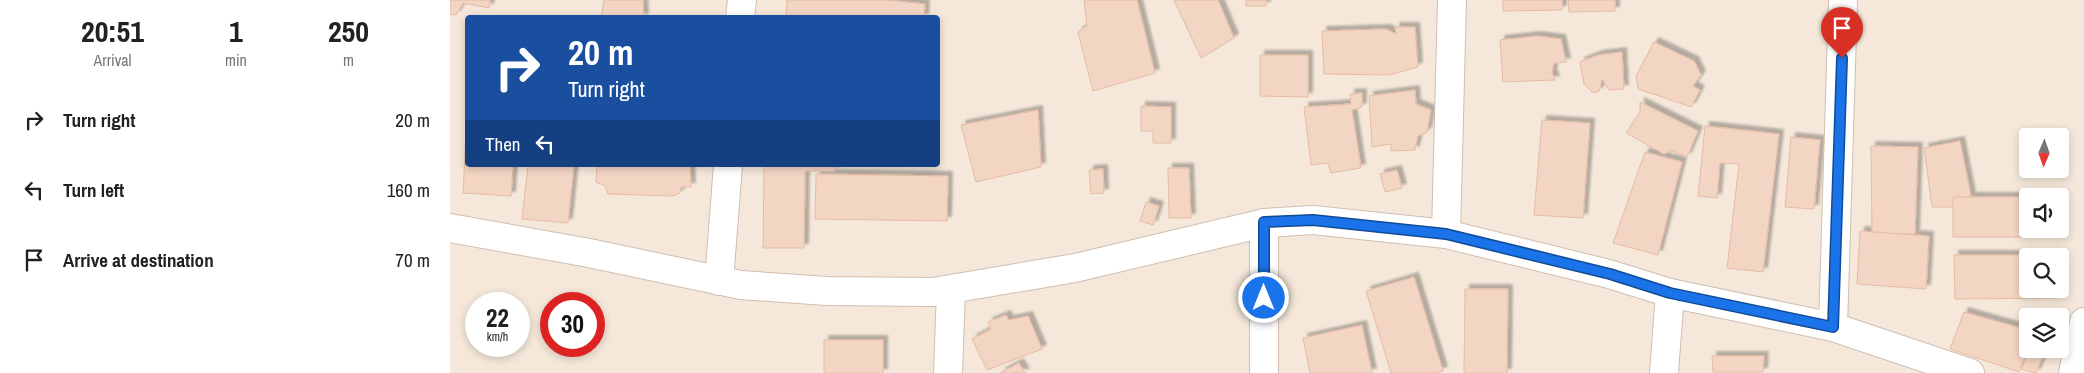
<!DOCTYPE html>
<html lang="en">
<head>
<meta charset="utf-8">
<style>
  body { margin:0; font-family:"Archivo Narrow",sans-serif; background:#f2f2f2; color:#202124; height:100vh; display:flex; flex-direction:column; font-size:19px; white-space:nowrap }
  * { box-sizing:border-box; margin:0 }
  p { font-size:16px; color:#757577 }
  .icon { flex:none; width:28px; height:28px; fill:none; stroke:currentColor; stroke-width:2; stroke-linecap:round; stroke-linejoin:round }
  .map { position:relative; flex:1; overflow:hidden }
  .details { display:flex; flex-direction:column; background:#fff; width:450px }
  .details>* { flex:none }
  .guide { position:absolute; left:15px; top:15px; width:475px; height:152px; border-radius:5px; box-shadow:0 2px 8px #0003; background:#1a4fa0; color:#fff; overflow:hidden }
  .needle { width:32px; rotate:182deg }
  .controls { position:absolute; left:1569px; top:128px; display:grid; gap:10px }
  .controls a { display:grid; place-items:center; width:50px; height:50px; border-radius:5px; background:#fff; box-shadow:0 2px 8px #0003; font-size:25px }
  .speed { position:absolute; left:15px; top:292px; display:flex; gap:10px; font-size:25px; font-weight:700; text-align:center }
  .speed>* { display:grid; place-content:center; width:65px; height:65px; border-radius:50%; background:#fff; box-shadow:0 2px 8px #0003; line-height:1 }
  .speed small { font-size:12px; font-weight:400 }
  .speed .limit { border:8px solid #d22; background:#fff; color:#111 }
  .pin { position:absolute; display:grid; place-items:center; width:42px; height:42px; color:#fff; margin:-51px -21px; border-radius:50% 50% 50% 0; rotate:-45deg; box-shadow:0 0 5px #0007 }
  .pin .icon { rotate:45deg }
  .me { position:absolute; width:55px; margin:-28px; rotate:0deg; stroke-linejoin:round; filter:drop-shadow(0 0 4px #0008) }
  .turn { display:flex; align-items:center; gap:18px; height:105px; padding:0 20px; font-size:22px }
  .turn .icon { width:65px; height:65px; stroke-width:2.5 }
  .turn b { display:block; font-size:35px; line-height:42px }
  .then { display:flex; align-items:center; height:48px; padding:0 20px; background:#0003; gap:10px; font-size:19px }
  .eta { display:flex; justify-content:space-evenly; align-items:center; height:85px; text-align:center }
  .eta b { font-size:30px; font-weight:700; line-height:35px }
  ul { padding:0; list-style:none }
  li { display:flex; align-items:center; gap:15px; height:70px; padding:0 20px }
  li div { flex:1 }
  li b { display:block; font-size:19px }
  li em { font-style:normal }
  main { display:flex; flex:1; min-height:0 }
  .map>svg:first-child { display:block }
  .residential { fill:#f5e8da; fill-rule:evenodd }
  .building { fill:#f3d5c3; stroke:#e6bba3; filter:url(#shadow) }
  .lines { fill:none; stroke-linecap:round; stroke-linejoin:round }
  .minor-casing { stroke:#d1beb0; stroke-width:30 }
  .minor { stroke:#fff; stroke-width:28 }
  .route-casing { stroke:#114b97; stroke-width:12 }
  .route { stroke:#1a73e8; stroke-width:9 }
</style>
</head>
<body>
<main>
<section class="details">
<div class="eta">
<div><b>20:51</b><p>Arrival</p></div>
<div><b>1</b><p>min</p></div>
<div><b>250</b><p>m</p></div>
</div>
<ul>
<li><svg class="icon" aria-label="right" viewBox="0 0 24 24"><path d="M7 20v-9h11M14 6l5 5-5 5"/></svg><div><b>Turn right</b></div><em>20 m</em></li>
<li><svg class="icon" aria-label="left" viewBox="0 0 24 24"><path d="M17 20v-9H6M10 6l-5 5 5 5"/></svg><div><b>Turn left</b></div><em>160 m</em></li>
<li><svg class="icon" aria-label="arrive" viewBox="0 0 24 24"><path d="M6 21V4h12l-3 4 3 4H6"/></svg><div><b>Arrive at destination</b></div><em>70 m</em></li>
</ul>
</section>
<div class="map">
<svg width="1634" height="373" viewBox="0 0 1634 373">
  <defs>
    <filter id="shadow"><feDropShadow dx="4.5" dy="-4.5" stdDeviation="1" flood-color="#0004"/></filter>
  </defs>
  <rect width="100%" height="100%" fill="#fdf6ec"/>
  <path class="residential" d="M 0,0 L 1634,0 L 1634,373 L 0,373 ZM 18,18 L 488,18 L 488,165 L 18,165 ZM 1578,136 L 1610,136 L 1610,169 L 1578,169 ZM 1578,196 L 1610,196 L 1610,229 L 1578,229 ZM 1578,256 L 1610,256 L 1610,289 L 1578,289 ZM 26,304 L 69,304 L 69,346 L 26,346 ZM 101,304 L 144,304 L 144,346 L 101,346 ZM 1578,316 L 1610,316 L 1610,349 L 1578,349 Z"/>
  <g class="building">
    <polygon points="0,0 40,0 39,8 13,3 6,15 0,14"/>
    <polygon points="154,0 193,0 194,18 151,18"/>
    <polygon points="337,0 436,0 475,4 474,18 336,18"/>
    <polygon points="634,0 687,0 705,73 643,91 628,32 637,26"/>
    <polygon points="724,0 768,0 784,38 751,58"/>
    <rect x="796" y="0" width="20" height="6"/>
    <polygon points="1053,0 1112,0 1112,10 1053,11"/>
    <polygon points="1118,0 1165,0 1165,11 1119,12"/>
    <polygon points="945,27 965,27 968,67 939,75 874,74 872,31 936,29 946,34"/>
    <polygon points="1087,36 1111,39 1116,62 1104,63 1102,73 1105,80 1053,82 1050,40"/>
    <polygon points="1204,42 1244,61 1251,75 1243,86 1250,90 1241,107 1188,89 1186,76"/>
    <polygon points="1172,52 1174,89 1159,90 1152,79 1149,91 1143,93 1134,84 1130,62 1148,55"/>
    <polygon points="810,55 858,55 858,97 810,96"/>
    <polygon points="965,90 966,104 981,110 977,132 968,136 965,150 941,151 941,144 922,147 919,96"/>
    <polygon points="912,93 912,107 902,110 911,168 881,173 878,163 861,165 854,107 901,104 900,94"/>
    <polygon points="1190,102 1248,131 1237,157 1220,150 1214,154 1176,133 1190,112"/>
    <polygon points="691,106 721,107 721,143 703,143 703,131 691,131"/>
    <polygon points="588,110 591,167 526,182 511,125"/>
    <polygon points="17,118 18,165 63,165 61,196 13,193"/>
    <polygon points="1092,120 1140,123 1133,218 1084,215"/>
    <polygon points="1255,126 1329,134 1313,272 1277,268 1289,164 1270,163 1267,198 1248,196"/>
    <polygon points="1341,137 1370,140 1364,209 1335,207"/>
    <polygon points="1510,141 1521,196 1508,200 1507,207 1482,207 1474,148"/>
    <polygon points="1421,146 1468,147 1465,234 1422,234"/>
    <polygon points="1195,152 1232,162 1208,255 1163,243"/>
    <polygon points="78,165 124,165 118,223 72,219"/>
    <polygon points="147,165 240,165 241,187 231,187 230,193 222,196 158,194 155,186 146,182"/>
    <polygon points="314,165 385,165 385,171 355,171 354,248 313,248"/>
    <polygon points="718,168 739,168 741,218 719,218"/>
    <polygon points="653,169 654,193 641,194 639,170"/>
    <polygon points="947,170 952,188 935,192 930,174"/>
    <polygon points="366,174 498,176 497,221 365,219"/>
    <polygon points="1503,197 1578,197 1578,229 1591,229 1591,237 1503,237"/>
    <polygon points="696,202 709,206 703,225 690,221"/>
    <polygon points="1410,231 1479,236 1476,289 1407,284"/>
    <polygon points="1504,255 1608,255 1578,256 1578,289 1608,289 1608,298 1505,299"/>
    <polygon points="964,277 993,371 985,373 941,373 916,291"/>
    <polygon points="1015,289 1058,289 1057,373 1014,373"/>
    <polygon points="1514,312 1578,330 1578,348 1569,372 1500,349"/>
    <polygon points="556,315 559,320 578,316 592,349 537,370 522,339 541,329 538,322"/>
    <polygon points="912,325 922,373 860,373 853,338"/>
    <rect x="374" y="340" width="59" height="33"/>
    <polygon points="1579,351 1593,356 1586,373 1571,369"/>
    <polygon points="1262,356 1314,356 1313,372 1263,372"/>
    <polygon points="569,363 575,373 550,373"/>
  </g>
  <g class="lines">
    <g class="minor-casing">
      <g id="minor">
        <polyline points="290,18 292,0"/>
        <polyline points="814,223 814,373"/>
        <polyline points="0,228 139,253 291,285 377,291 483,292 625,268 814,223 863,220 996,234 1159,274 1220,293 1383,327 1520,373"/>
        <polyline points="996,234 1002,0"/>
        <polyline points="269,281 278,165"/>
        <polyline points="1383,327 1393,0"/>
        <polyline points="498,373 501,290"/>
        <polyline points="1214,373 1220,293"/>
        <polyline points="1623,373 1634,322"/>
      </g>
    </g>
    <use href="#minor" class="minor"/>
  </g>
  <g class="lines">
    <g class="route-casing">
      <polyline id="route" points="814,298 814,222 863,220 996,234 1160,274 1220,293 1383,327 1392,58"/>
    </g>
    <use href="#route" class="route"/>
  </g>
</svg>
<div class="controls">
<a><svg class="needle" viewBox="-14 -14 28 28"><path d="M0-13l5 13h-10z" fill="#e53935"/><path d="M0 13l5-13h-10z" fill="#757577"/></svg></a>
<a><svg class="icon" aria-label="sound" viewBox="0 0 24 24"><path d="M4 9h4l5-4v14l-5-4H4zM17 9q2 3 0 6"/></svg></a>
<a><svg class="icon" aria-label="search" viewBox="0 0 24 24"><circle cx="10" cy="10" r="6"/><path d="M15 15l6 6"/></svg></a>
<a><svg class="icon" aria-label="layers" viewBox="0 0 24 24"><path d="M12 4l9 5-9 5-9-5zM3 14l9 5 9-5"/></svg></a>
</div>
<div class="speed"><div>22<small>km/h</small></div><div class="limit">30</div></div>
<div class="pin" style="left:1392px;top:58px;background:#d93025"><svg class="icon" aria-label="arrive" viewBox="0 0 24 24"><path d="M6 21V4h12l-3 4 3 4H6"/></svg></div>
<svg class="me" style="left:814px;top:298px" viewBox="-20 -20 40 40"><circle r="17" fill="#1a73e8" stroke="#fff" stroke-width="3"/><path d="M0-11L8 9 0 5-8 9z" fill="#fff"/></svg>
<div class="guide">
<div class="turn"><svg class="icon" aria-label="right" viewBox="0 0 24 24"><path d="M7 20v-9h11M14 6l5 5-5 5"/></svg><div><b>20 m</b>Turn right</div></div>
<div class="then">Then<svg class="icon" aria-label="left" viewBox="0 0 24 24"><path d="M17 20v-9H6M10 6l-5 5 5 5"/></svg></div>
</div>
</div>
</main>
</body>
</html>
